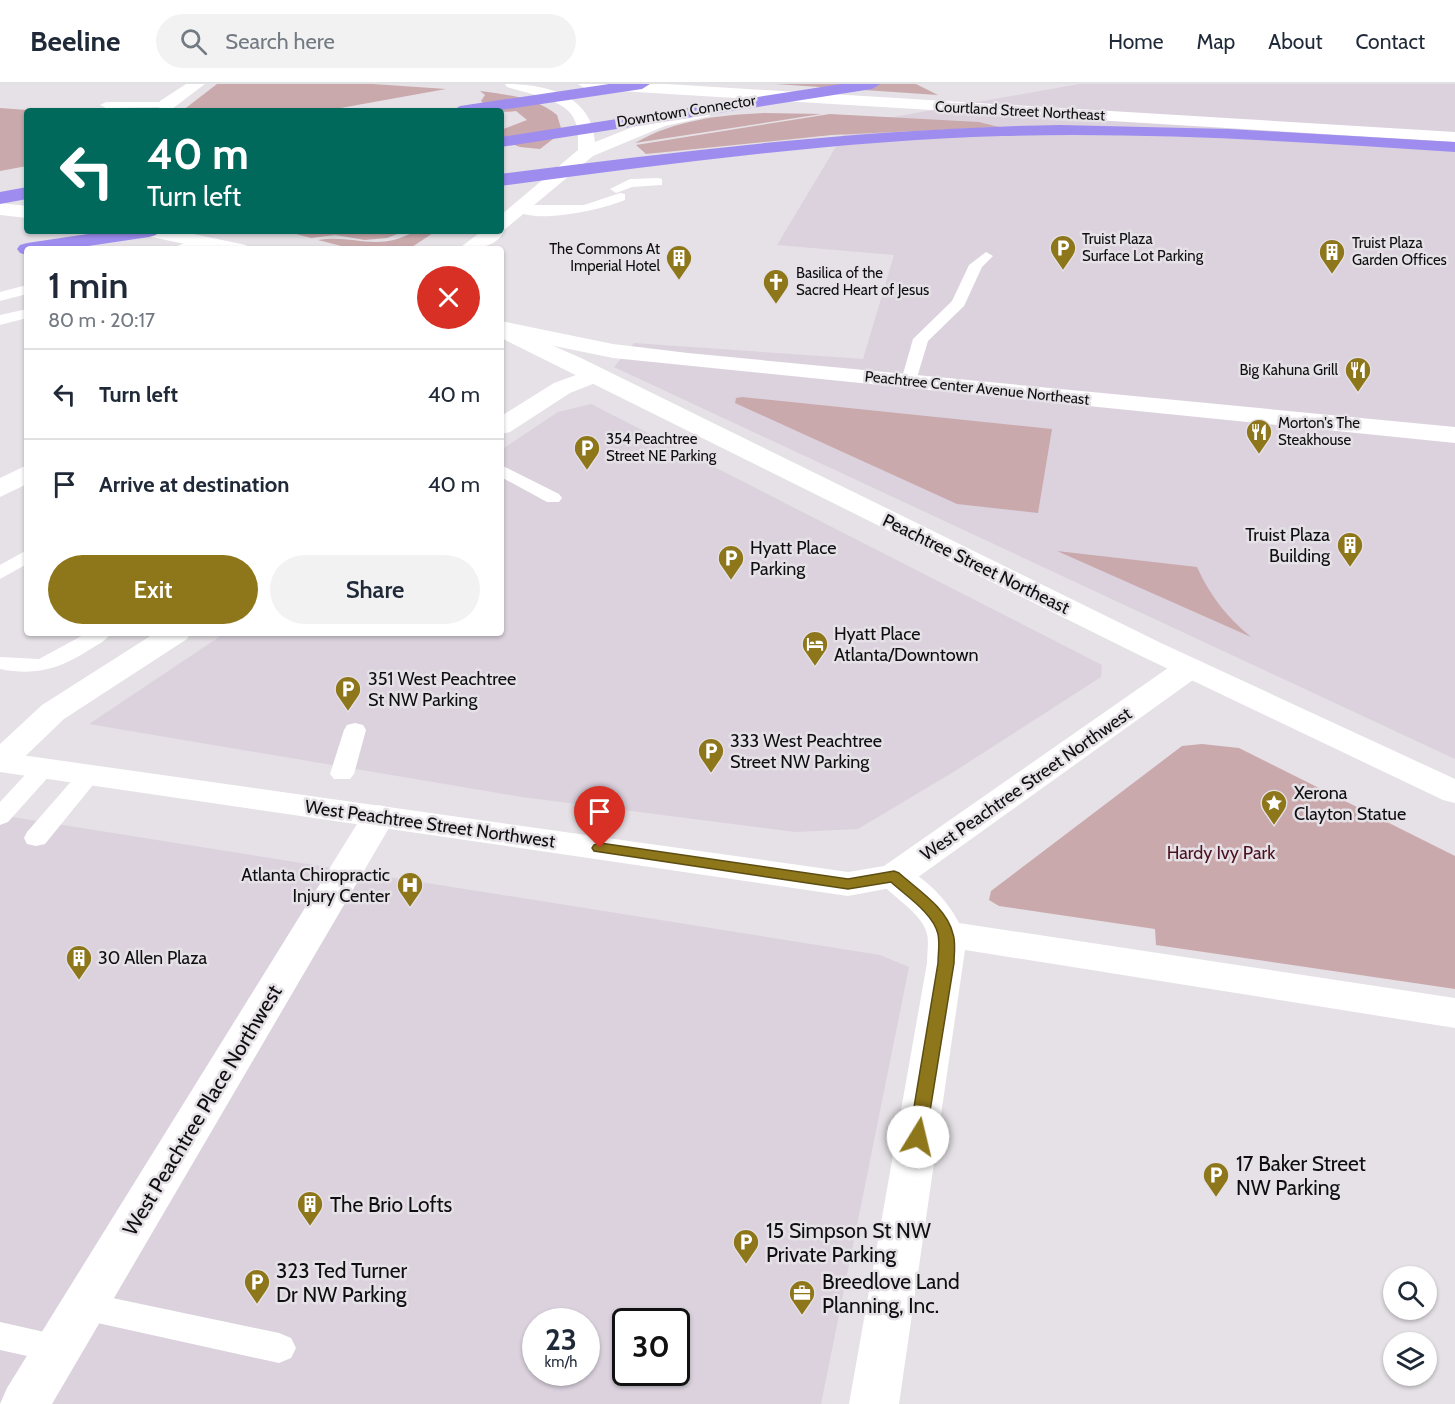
<!DOCTYPE html>
<html lang="en">
<head>
<meta charset="utf-8">
<style>
  body { margin:0; font-family:Cabin,sans-serif; background:#f2f2f3; color:#1f2937; height:100vh; display:flex; flex-direction:column; font-size:22px; white-space:nowrap }
  * { box-sizing:border-box; margin:0 }
  p { font-size:20px; color:#747a83 }
  .icon { flex:none; width:33px; height:33px; fill:none; stroke:currentColor; stroke-width:2; stroke-linecap:round; stroke-linejoin:round }
  .map { position:relative; flex:1; overflow:hidden }
  .side { position:absolute; left:24px; top:162px; width:480px; height:390px; display:flex; flex-direction:column; background:#fff; border-radius:6px; box-shadow:0 2px 4px #0004 }
  .side>* { flex:none }
  .top-card { position:absolute; left:24px; top:24px; width:480px; height:126px; border-radius:6px; box-shadow:0 2px 4px #0004; background:#00695c; color:#fff; overflow:hidden }
  .tools { position:absolute; left:1383px; top:1182px; display:grid; gap:12px }
  .tools a { display:grid; place-items:center; width:54px; height:54px; border-radius:50%; background:#fff; box-shadow:0 2px 4px #0004; font-size:30px }
  .speed { position:absolute; left:522px; top:1224px; display:flex; gap:12px; font-size:30px; font-weight:700; text-align:center }
  .speed>* { display:grid; place-content:center; width:78px; height:78px; border-radius:50%; background:#fff; box-shadow:0 2px 4px #0004; line-height:1 }
  .speed small { font-size:15px; font-weight:400 }
  .speed .limit { border:3px solid #111; border-radius:9px; background:#fff; color:#111 }
  .pin { position:absolute; display:grid; place-items:center; width:51px; height:51px; color:#fff; margin:-62px -26px; border-radius:50% 50% 50% 0; rotate:-45deg; box-shadow:0 0 6px #0007 }
  .pin .icon { rotate:45deg }
  .me { position:absolute; width:66px; margin:-33px; rotate:9deg; stroke-linejoin:round; filter:drop-shadow(0 0 4px #0008) }
  .turn { display:flex; align-items:center; gap:21px; height:126px; padding:0 24px; font-size:27px }
  .turn .icon { width:78px; height:78px; stroke-width:2.5 }
  .turn b { display:block; font-size:42px; line-height:51px }
  .round { display:grid; place-items:center; flex:none; width:63px; height:63px; border-radius:32px; background:#f2f2f3 }
  .summary { display:flex; align-items:center; justify-content:space-between; height:102px; padding:0 24px }
  h1 { font-size:36px; font-weight:600; line-height:45px }
  .cta { display:flex; gap:12px; margin-top:auto; padding:12px 24px }
  .cta a { flex:1; height:69px; border-radius:36px; background:#8e761b; color:#fff; font-size:24px; font-weight:600; line-height:69px; text-align:center }
  .cta a+a { background:#f2f2f3; color:#1f2937 }
  ul { padding:0; list-style:none }
  li { display:flex; align-items:center; gap:18px; height:90px; padding:0 24px; border-top:2px solid #e0e1e3 }
  li div { flex:1 }
  li b { display:block; font-size:22px }
  li em { font-style:normal }
  header { display:flex; align-items:center; gap:36px; box-sizing:border-box; height:84px; padding:0 30px; background:#fff; border-bottom:2px solid #e0e1e3 }
  header strong { font-size:28px }
  nav { display:flex; gap:33px; margin-inline-start:auto; font-size:21px }
  .search { width:420px; height:54px; background:#f2f2f3; display:flex; align-items:center; gap:15px; box-sizing:border-box; padding:0 21px; border-radius:33px; color:#747a83; font-size:22px }
  .map>svg:first-child { display:block }
  .built { fill:#dbd2de; fill-rule:evenodd }
  .green { fill:#caa9ac }
  .lines { fill:none; stroke-linecap:round; stroke-linejoin:round }
  .service { fill:#fff; fill-rule:evenodd }
  .minor { fill:#fff; fill-rule:evenodd }
  .tertiary { fill:#fff; fill-rule:evenodd }
  .secondary { fill:#fff; fill-rule:evenodd }
  .motorway { fill:#9e8def; fill-rule:evenodd }
  .route { fill:#8e761b; stroke:#5c4d12; stroke-width:1.5 }
  .labels { text-anchor:middle; dominant-baseline:central; stroke-width:5; stroke-linejoin:round; paint-order:stroke }
  .far-street-label { font-size:15px; fill:#0f0e10; stroke:#e5e1e6 }
  .far-poi-label { font-size:15px; fill:#0f0e10; stroke:#e5e1e6; text-anchor:start }
  .poi-label { font-size:18px; fill:#0f0e10; stroke:#e5e1e6; text-anchor:start }
  .street-label { font-size:18px; fill:#0f0e10; stroke:#e5e1e6 }
  .park-label { font-size:18px; fill:#4b111e; stroke:#e5e1e6 }
  .near-street-label { font-size:21px; fill:#0f0e10; stroke:#e5e1e6 }
  .near-poi-label { font-size:21px; fill:#0f0e10; stroke:#e5e1e6; text-anchor:start }
</style>
</head>
<body>
<header>
<strong>Beeline</strong>
<div class="search"><svg class="icon" aria-label="search" viewBox="0 0 24 24"><circle cx="10" cy="10" r="6"/><path d="M15 15l6 6"/></svg>Search here</div>
<nav><a>Home</a><a>Map</a><a>About</a><a>Contact</a></nav>
</header>
<div class="map">
<svg width="1455" height="1320" viewBox="0 0 1455 1320">
  <rect width="100%" height="100%" fill="#e5e1e6"/>
  <g class="built">
    <polygon points="1079,0 1455,0 1455,675 614,283 634,259 863,275 894,171 777,161 849,41"/>
    <polygon points="591,320 1102,581 1101,593 955,687 858,745 796,748 522,713 89,640 225,549 501,549 501,366 558,328"/>
    <path d="M 0,731 L 880,871 L 909,883 L 821,1320 L 0,1320 ZM 536,1238 L 586,1238 L 586,1288 L 536,1288 ZM 626,1238 L 676,1238 L 676,1288 L 626,1288 Z"/>
  </g>
  <g class="green">
    <polygon points="217,0 373,0 446,5 324,27 182,27"/>
    <polygon points="775,0 916,0 938,11"/>
    <path d="M 480,7 C 508,11 535,13 557,31 L 561,44 L 557,52 L 540,65 L 520,63 L 501,56 L 501,46 L 527,36 L 516,27 C 503,29 489,28 481,17 L 485,11 Z"/>
    <polygon points="0,24 41,27 27,27 27,82 0,87"/>
    <path d="M 764,29 L 821,30 L 635,59 C 674,36 720,31 764,29 Z"/>
    <polygon points="830,30 979,38 999,43 832,51 646,70 636,61"/>
    <polygon points="285,147 405,147 387,154 365,156 335,151 311,154"/>
    <path d="M 415,147 L 436,147 L 409,165 L 353,165 L 318,156 C 354,150 378,169 415,147 Z"/>
    <polygon points="742,313 1052,345 1038,429 957,420 735,319 736,314"/>
    <path d="M 1057,467 L 1197,483 C 1210,512 1227,533 1251,553 Z"/>
    <polygon points="1202,660 1239,664 1455,772 1455,905 1156,861 1155,845 999,822 989,816 991,807 1182,662"/>
  </g>
  <g class="lines">
    <g class="service">
      <polygon points="166,18 172,21 170,23 106,24 100,21 106,18"/>
      <polygon points="658,94 662,95 662,101 632,103 616,109 610,105 630,95"/>
      <path d="M 620,109 L 625,110 L 625,116 C 604,125 532,142 514,125 L 521,121 L 584,121 Z"/>
      <path d="M 201,153 L 208,157 C 198,167 182,165 169,165 Z"/>
      <polygon points="986,168 993,172 982,183 964,222 928,257 915,300 903,300 901,297 913,255 952,217 969,181"/>
      <polygon points="27,201 27,210 0,217 0,208"/>
      <polygon points="27,225 27,234 0,241 0,231"/>
      <polygon points="501,381 559,410 562,414 559,418 547,418 501,393"/>
      <polygon points="27,466 27,480 0,495 0,481"/>
      <path d="M 87,549 L 111,549 C 106,557 97,561 89,566 C 60,585 35,592 0,585 L 0,573 L 39,575 Z"/>
      <polygon points="355,639 363,641 366,646 354,690 350,695 334,695 330,690 344,646 347,641"/>
      <polygon points="44,677 52,679 55,684 52,689 8,738 0,741 0,718 36,679"/>
      <polygon points="89,684 97,686 101,691 97,696 45,760 36,762 27,760 24,754 27,748 81,686"/>
      <polygon points="84,1208 279,1249 291,1254 296,1264 291,1274 279,1279 84,1236 73,1232 68,1222 73,1212"/>
      <polygon points="0,1238 71,1254 76,1264 71,1274 59,1279 0,1266"/>
    </g>
    <g class="minor">
      <polygon points="186,0 205,0 172,25 160,25 158,21 160,17"/>
      <polygon points="595,284 603,286 607,291 603,296 570,309 510,348 501,350 501,332 554,299"/>
      <polygon points="155,549 191,549 187,555 64,635 12,685 0,688 0,660 42,621"/>
      <polygon points="379,721 391,724 396,732 52,1320 0,1320 7,1304 362,732 367,724"/>
      <path d="M 894,780 C 920,787 947,815 959,839 L 1455,914 L 1455,944 L 965,866 L 899,1320 L 849,1320 L 927,879 C 927,870 929,858 927,850 C 921,826 888,812 876,792 L 881,783 Z"/>
    </g>
    <g class="tertiary">
      <polygon points="501,237 613,260 688,269 1455,343 1455,359 613,274 501,251"/>
      <polygon points="1189,575 1200,577 1205,584 1200,591 907,801 848,812 0,688 0,668 848,788 884,782 1178,577"/>
    </g>
    <g class="secondary">
      <path d="M 505,0 C 545,0 592,10 595,58 L 653,35 L 704,23 L 712,28 L 710,32 L 665,42 L 593,72 L 504,146 C 498,164 474,165 458,165 L 482,147 L 501,147 L 501,131 L 578,66 C 578,57 579,46 575,37 C 567,15 527,10 507,3 Z"/>
      <polygon points="578,0 666,0 1455,48 1455,58 586,5"/>
      <polygon points="0,119 27,122 27,134 0,131"/>
      <polygon points="139,147 179,147 246,161 249,165 209,165 142,151"/>
      <polygon points="501,239 581,274 1161,559 1455,695 1455,719 1443,716 1139,571 501,254"/>
      <polygon points="27,381 27,400 0,413 0,394"/>
    </g>
    <g class="motorway">
      <polygon points="609,0 650,0 642,5 494,27 452,27 460,22"/>
      <polygon points="841,0 880,0 872,5 501,63 501,53"/>
      <path d="M 1060,41 L 1229,45 L 1455,58 L 1455,68 C 1305,58 1154,48 1003,52 C 835,57 668,80 501,102 L 501,90 C 687,66 872,44 1060,41 Z"/>
      <polygon points="27,103 27,115 0,120 0,108"/>
      <polygon points="108,147 159,147 156,151 149,153 68,165 27,165 27,171 20,169 17,165 20,161 27,159"/>
    </g>
  </g>
  <path class="route" d="M 600,759 L 848,795 L 894,787 L 899,789 C 918,806 947,824 953,850 C 956,858 954,870 954,879 L 925,1058 L 912,1058 L 909,1053 L 938,879 C 938,870 940,859 938,850 C 933,829 906,812 891,798 L 848,805 L 594,767 L 592,764 L 594,761 Z"/>
  <defs>
    <g id="parking-pin" transform="scale(1.35)"><path d="M0 17L-7.5 6A9.5 9.5 0 1 1 7.5 6Z" fill="#8e761b" stroke="#e5e1e6"/><path d="M-3.5-5.5H1a3.5 3.5 0 0 1 0 7H-1V5.5H-3.5ZM-1-3.4V-.6H.8a1.4 1.4 0 0 0 0-2.8Z" fill="#fff"/></g>
    <g id="building-pin" transform="scale(1.35)"><path d="M0 17L-7.5 6A9.5 9.5 0 1 1 7.5 6Z" fill="#8e761b" stroke="#e5e1e6"/><path d="M-4-6H4V6H1V3H-1V6H-4ZM-2.5-4.3h1.7v1.8h-1.7ZM.8-4.3h1.7v1.8H.8ZM-2.5-1h1.7V.8h-1.7ZM.8-1h1.7V.8H.8Z" fill="#fff"/></g>
    <g id="church-pin" transform="scale(1.35)"><path d="M0 17L-7.5 6A9.5 9.5 0 1 1 7.5 6Z" fill="#8e761b" stroke="#e5e1e6"/><path d="M-1.2-6h2.4v3.5h3.3v2.4h-3.3V6h-2.4V-.1h-3.3v-2.4h3.3Z" fill="#fff"/></g>
    <g id="restaurant-pin" transform="scale(1.35)"><path d="M0 17L-7.5 6A9.5 9.5 0 1 1 7.5 6Z" fill="#8e761b" stroke="#e5e1e6"/><path d="M-5-6h1v4h1v-4h1v4h1v-4h1v5L-1.5 .5V6h-2V.5L-5-1ZM5-6V6H3V1.5H1.5Q1.5-4 5-6Z" fill="#fff"/></g>
    <g id="hotel-pin" transform="scale(1.35)"><path d="M0 17L-7.5 6A9.5 9.5 0 1 1 7.5 6Z" fill="#8e761b" stroke="#e5e1e6"/><path d="M-6-4.5h1.5V1H6V5H4.5V3h-9V5H-6ZM-4 0a1.8 1.8 0 1 1 3.6 0ZM.5 0V-2.5h3Q6-2.5 6 0Z" fill="#fff"/></g>
    <g id="sight-pin" transform="scale(1.35)"><path d="M0 17L-7.5 6A9.5 9.5 0 1 1 7.5 6Z" fill="#8e761b" stroke="#e5e1e6"/><path d="M0-6L1.8-2.2L6-1.7L2.9 1.2L3.7 5.4L0 3.3L-3.7 5.4L-2.9 1.2L-6-1.7L-1.8-2.2Z" fill="#fff"/></g>
    <g id="hospital-pin" transform="scale(1.35)"><path d="M0 17L-7.5 6A9.5 9.5 0 1 1 7.5 6Z" fill="#8e761b" stroke="#e5e1e6"/><path d="M-5-5h3v3.5h4V-5h3V5h-3V1.5h-4V5h-3Z" fill="#fff"/></g>
    <g id="office-pin" transform="scale(1.35)"><path d="M0 17L-7.5 6A9.5 9.5 0 1 1 7.5 6Z" fill="#8e761b" stroke="#e5e1e6"/><path d="M-6-3h4V-5.5h4V-3h4V5H-6ZM-1-4.5V-3h2v-1.5ZM-6 0V1H6V0Z" fill="#fff"/></g>
  </defs>
  <g fill-rule="evenodd">
    <use href="#parking-pin" x="1063" y="164"/>
    <use href="#building-pin" x="1332" y="168"/>
    <use href="#building-pin" x="679" y="174"/>
    <use href="#church-pin" x="776" y="198"/>
    <use href="#restaurant-pin" x="1358" y="286"/>
    <use href="#restaurant-pin" x="1259" y="348"/>
    <use href="#parking-pin" x="587" y="364"/>
    <use href="#building-pin" x="1350" y="461"/>
    <use href="#parking-pin" x="731" y="474"/>
    <use href="#hotel-pin" x="815" y="560"/>
    <use href="#parking-pin" x="348" y="605"/>
    <use href="#parking-pin" x="711" y="667"/>
    <use href="#sight-pin" x="1274" y="719"/>
    <use href="#hospital-pin" x="410" y="801"/>
    <use href="#building-pin" x="79" y="874"/>
    <use href="#parking-pin" x="1216" y="1091"/>
    <use href="#building-pin" x="310" y="1120"/>
    <use href="#parking-pin" x="746" y="1158"/>
    <use href="#parking-pin" x="257" y="1198"/>
    <use href="#office-pin" x="802" y="1209"/>
  </g>
  <g class="labels">
    <g class="far-street-label">
      <text transform="translate(686 27) rotate(-9)">Downtown Connector</text>
      <text transform="translate(1020 27) rotate(3)">Courtland Street Northeast</text>
      <text transform="translate(977 304) rotate(6)">Peachtree Center Avenue Northeast</text>
    </g>
    <g class="far-poi-label">
      <text x="1082" y="155">Truist Plaza<tspan x="1082" dy="17">Surface Lot Parking</tspan></text>
      <text x="1352" y="159">Truist Plaza<tspan x="1352" dy="17">Garden Offices</tspan></text>
      <text x="660" y="165" text-anchor="end">The Commons At<tspan x="660" dy="17">Imperial Hotel</tspan></text>
      <text x="796" y="189">Basilica of the<tspan x="796" dy="17">Sacred Heart of Jesus</tspan></text>
      <text x="1338" y="286" text-anchor="end">Big Kahuna Grill</text>
      <text x="1278" y="339">Morton's The<tspan x="1278" dy="17">Steakhouse</tspan></text>
      <text x="606" y="355">354 Peachtree<tspan x="606" dy="17">Street NE Parking</tspan></text>
    </g>
    <g class="poi-label">
      <text x="1330" y="451" text-anchor="end">Truist Plaza<tspan x="1330" dy="21">Building</tspan></text>
      <text x="750" y="464">Hyatt Place<tspan x="750" dy="21">Parking</tspan></text>
      <text x="834" y="550">Hyatt Place<tspan x="834" dy="21">Atlanta/Downtown</tspan></text>
      <text x="368" y="595">351 West Peachtree<tspan x="368" dy="21">St NW Parking</tspan></text>
      <text x="730" y="657">333 West Peachtree<tspan x="730" dy="21">Street NW Parking</tspan></text>
      <text x="1294" y="709">Xerona<tspan x="1294" dy="21">Clayton Statue</tspan></text>
      <text x="390" y="791" text-anchor="end">Atlanta Chiropractic<tspan x="390" dy="21">Injury Center</tspan></text>
      <text x="98" y="874">30 Allen Plaza</text>
    </g>
    <g class="street-label">
      <text transform="translate(976 480) rotate(26)">Peachtree Street Northeast</text>
      <text transform="translate(1026 700) rotate(-35)">West Peachtree Street Northwest</text>
      <text transform="translate(430 740) rotate(8)">West Peachtree Street Northwest</text>
    </g>
    <g class="park-label">
      <text x="1221" y="769">Hardy Ivy Park</text>
    </g>
    <g class="near-street-label">
      <text transform="translate(202 1026) rotate(-59)">West Peachtree Place Northwest</text>
    </g>
    <g class="near-poi-label">
      <text x="1236" y="1079">17 Baker Street<tspan x="1236" dy="24">NW Parking</tspan></text>
      <text x="330" y="1120">The Brio Lofts</text>
      <text x="766" y="1146">15 Simpson St NW<tspan x="766" dy="24">Private Parking</tspan></text>
      <text x="276" y="1186">323 Ted Turner<tspan x="276" dy="24">Dr NW Parking</tspan></text>
      <text x="822" y="1197">Breedlove Land<tspan x="822" dy="24">Planning, Inc.</tspan></text>
    </g>
  </g>
</svg>
<div class="tools">
<a><svg class="icon" aria-label="search" viewBox="0 0 24 24"><circle cx="10" cy="10" r="6"/><path d="M15 15l6 6"/></svg></a>
<a><svg class="icon" aria-label="layers" viewBox="0 0 24 24"><path d="M12 4l9 5-9 5-9-5zM3 14l9 5 9-5"/></svg></a>
</div>
<div class="speed"><div>23<small>km/h</small></div><div class="limit">30</div></div>
<div class="pin" style="left:600px;top:764px;background:#d93025"><svg class="icon" aria-label="arrive" viewBox="0 0 24 24"><path d="M6 21V4h12l-3 4 3 4H6"/></svg></div>
<svg class="me" style="left:918px;top:1053px" viewBox="-20 -20 40 40"><circle r="19" fill="#fff"/><path d="M0-13L10 11 0 6-10 11z" fill="#8e761b"/></svg>
<div class="top-card">
<div class="turn"><svg class="icon" aria-label="left" viewBox="0 0 24 24"><path d="M17 20v-9H6M10 6l-5 5 5 5"/></svg><div><b>40 m</b>Turn left</div></div>
</div>
<section class="side">
<div class="summary"><div><h1>1 min</h1><p>80 m · 20:17</p></div><a class="round" style="background:#d93025;color:#fff"><svg class="icon" aria-label="close" viewBox="0 0 24 24"><path d="M6 6l12 12M18 6L6 18"/></svg></a></div>
<ul>
<li><svg class="icon" aria-label="left" viewBox="0 0 24 24"><path d="M17 20v-9H6M10 6l-5 5 5 5"/></svg><div><b>Turn left</b></div><em>40 m</em></li>
<li><svg class="icon" aria-label="arrive" viewBox="0 0 24 24"><path d="M6 21V4h12l-3 4 3 4H6"/></svg><div><b>Arrive at destination</b></div><em>40 m</em></li>
</ul>
<div class="cta"><a>Exit</a><a>Share</a></div>
</section>
</div>
</body>
</html>
